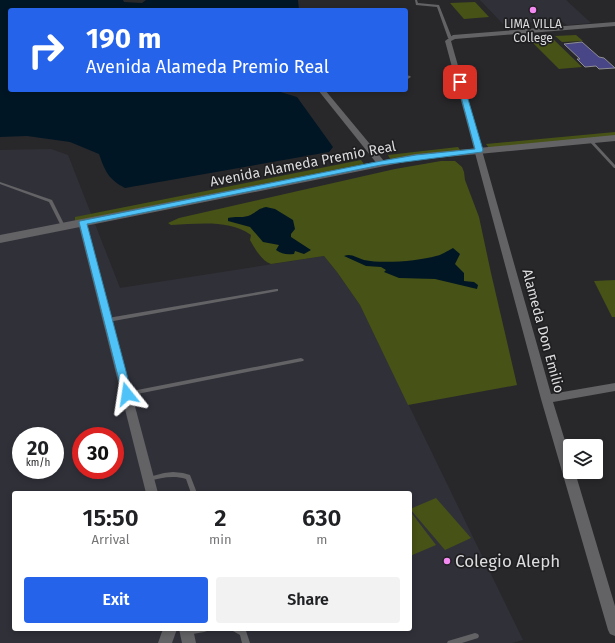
<!DOCTYPE html>
<html lang="en">
<head>
<meta charset="utf-8">
<style>
  body { margin:0; font-family:"Fira Sans",sans-serif; background:#f2f2f2; color:#202124; height:100vh; display:flex; flex-direction:column; font-size:15px; white-space:nowrap }
  * { box-sizing:border-box; margin:0 }
  p { font-size:13px; color:#757577 }
  .icon { flex:none; width:22px; height:22px; fill:none; stroke:currentColor; stroke-width:2; stroke-linecap:round; stroke-linejoin:round }
  .map { position:relative; flex:1; overflow:hidden }
  .side { position:absolute; left:12px; top:491px; width:400px; height:140px; display:flex; flex-direction:column; background:#fff; border-radius:4px; box-shadow:0 2px 6px #0003 }
  .side>* { flex:none }
  .top-card { position:absolute; left:8px; top:8px; width:400px; height:84px; border-radius:4px; box-shadow:0 2px 6px #0003; background:#2563eb; color:#fff; overflow:hidden }
  .buttons { position:absolute; left:563px; top:439px; display:grid; gap:8px }
  .buttons a { display:grid; place-items:center; width:40px; height:40px; border-radius:4px; background:#fff; box-shadow:0 2px 6px #0003; font-size:20px }
  .speed { position:absolute; left:12px; top:427px; display:flex; gap:8px; font-size:20px; font-weight:700; text-align:center }
  .speed>* { display:grid; place-content:center; width:52px; height:52px; border-radius:50%; background:#fff; box-shadow:0 2px 6px #0003; line-height:1 }
  .speed small { font-size:10px; font-weight:400 }
  .speed .limit { border:6px solid #d22; background:#fff; color:#111 }
  .pin { position:absolute; display:grid; place-items:center; width:34px; height:34px; color:#fff; margin:-17px; border-radius:8px; box-shadow:0 2px 6px #0006 }
  .me { position:absolute; width:44px; margin:-22px; rotate:345deg; stroke-linejoin:round; filter:drop-shadow(0 0 3px #0008) }
  .turn { display:flex; align-items:center; gap:14px; height:84px; padding:0 12px; font-size:18px }
  .turn .icon { width:52px; height:52px; stroke-width:2.5 }
  .turn b { display:block; font-size:28px; line-height:34px }
  .eta { display:flex; justify-content:space-evenly; align-items:center; height:68px; text-align:center }
  .eta b { font-size:24px; font-weight:600; line-height:28px }
  .button { display:flex; gap:8px; margin-top:auto; padding:8px 12px }
  .button a { flex:1; height:46px; border-radius:4px; background:#2563eb; color:#fff; font-size:16px; font-weight:600; line-height:46px; text-align:center }
  .button a+a { background:#f2f2f2; color:#202124 }
  .map>svg:first-child { display:block }
  .built { fill:#303039; fill-rule:evenodd }
  .green { fill:#475216 }
  .water { fill:#001624 }
  .building { fill:#494687; stroke:#8e8e92 }
  .lines { fill:none; stroke-linecap:round; stroke-linejoin:round }
  .lane { fill:#636366; fill-rule:evenodd }
  .street { fill:#636366; fill-rule:evenodd }
  .secondary { fill:#636366; fill-rule:evenodd }
  .route { fill:#4fc3f7; stroke:#337fa1 }
  .poi-dot { fill:#f38af2; stroke:#1f1f21; stroke-width:1.5 }
  .labels { text-anchor:middle; dominant-baseline:central; stroke-width:3.5; stroke-linejoin:round; paint-order:stroke }
  .far-poi-label { font-size:12px; fill:#dcdcde; stroke:#1f1f21 }
  .street-label { font-size:14px; fill:#dcdcde; stroke:#1f1f21 }
  .near-poi-label { font-size:17px; fill:#dcdcde; stroke:#1f1f21; text-anchor:start }
</style>
</head>
<body>
<div class="map">
<svg width="615" height="643" viewBox="0 0 615 643">
  <rect width="100%" height="100%" fill="#28282b"/>
  <g class="built">
    <polygon points="480,0 566,0 591,23 567,25 560,20 503,24"/>
    <path d="M 51,149 L 68,155 L 120,288 L 324,256 L 337,272 L 360,305 L 523,640 L 512,643 L 0,643 L 0,150 ZM 21,436 L 55,436 L 55,470 L 21,470 ZM 81,436 L 115,436 L 115,470 L 81,470 ZM 14,493 L 410,493 L 410,629 L 14,629 Z"/>
  </g>
  <g class="green">
    <polygon points="475,2 489,17 464,19 450,3"/>
    <polygon points="576,35 583,41 562,42 555,36"/>
    <polygon points="550,36 582,67 559,69 528,38"/>
    <polygon points="615,132 615,136 489,148 486,144"/>
    <polygon points="458,147 460,150 390,159 388,155"/>
    <polygon points="361,160 364,164 75,221 75,217"/>
    <path d="M 441,161 L 455,161 L 462,167 L 464,172 L 465,180 L 479,217 L 491,273 L 517,385 L 408,405 L 360,305 L 337,272 L 324,256 L 271,264 C 262,261 255,249 250,240 L 251,235 C 229,219 197,224 171,225 L 168,223 L 179,218 L 395,169 Z"/>
    <polygon points="615,280 615,317 612,317 594,281"/>
    <polygon points="436,498 471,538 445,550 410,509"/>
    <polygon points="410,511 436,545 410,556"/>
  </g>
  <g class="water">
    <path d="M 0,0 L 123,0 L 124,2 L 142,3 L 146,0 L 298,0 L 299,10 L 10,10 L 10,90 L 274,90 L 297,97 L 333,147 L 329,152 L 125,188 C 108,179 105,171 99,154 L 70,142 L 27,136 L 0,137 Z"/>
    <path d="M 266,207 L 275,209 L 293,220 L 295,229 L 291,234 L 291,237 L 311,250 L 304,254 L 295,251 L 294,254 C 286,255 282,254 276,250 L 279,245 L 263,242 L 250,227 L 228,221 L 228,218 C 235,216 241,218 248,216 C 256,213 257,209 266,207 Z"/>
    <path d="M 453,248 L 460,254 L 455,264 L 464,273 L 464,281 L 474,282 L 478,285 L 477,289 L 435,279 L 399,278 L 384,272 L 386,270 L 381,267 L 366,266 L 344,256 C 351,253 357,258 364,260 C 382,264 419,261 436,256 C 442,255 447,251 453,248 Z"/>
  </g>
  <polygon class="building" points="582,42 599,57 604,58 615,68 599,69 596,66 585,67 577,59 580,59 564,44"/>
  <g class="lines">
    <g class="lane">
      <polygon points="415,0 417,0 418,3 439,5 452,38 451,39 448,38 437,7 416,5"/>
      <polygon points="589,139 591,139 615,165 615,168 614,168 589,141"/>
      <polygon points="0,182 52,200 65,226 63,227 61,226 49,202 0,184"/>
      <polygon points="276,289 278,289 278,291 108,322 106,320 108,318"/>
      <polygon points="301,358 303,359 304,360 303,361 127,396 125,395 124,394 125,393 127,392"/>
      <path d="M 173,472 L 183,473 L 190,475 L 197,493 L 191,493 L 186,479 C 173,475 161,478 149,481 L 147,481 L 146,479 L 147,477 L 149,477 L 164,473 Z"/>
      <polygon points="187,629 208,629 207,631 204,632 187,635 184,634 183,632 184,630"/>
      <polygon points="232,629 242,629 246,631 250,643 242,643 240,635 233,631"/>
      <polygon points="475,633 478,634 479,636 478,638 462,643 447,643 448,641"/>
    </g>
    <g class="street">
      <polygon points="615,22 615,26 455,39 451,41 551,394 615,383 615,391 553,402 570,457 570,472 575,472 615,606 615,636 610,634 608,630 541,399 445,41 453,35"/>
      <polygon points="406,75 410,76 411,77 406,80"/>
      <polygon points="318,90 325,90 384,161 384,165 378,165"/>
      <polygon points="82,219 86,222 158,493 146,493 78,222"/>
      <polygon points="163,629 177,629 172,643 158,643"/>
      <polygon points="179,629 193,629 196,643 182,643"/>
    </g>
    <polygon class="secondary" points="615,135 615,141 415,160 0,243 0,235 415,154"/>
  </g>
  <polygon class="route" points="458,81 463,82 483,150 482,152 381,165 87,224 132,394 127,397 123,396 79,222 80,221 381,161 416,155 475,149 457,82"/>
  <g class="poi-dot">
    <circle cx="533" cy="10" r="4"/>
    <circle cx="447" cy="561" r="4"/>
  </g>
  <g class="labels">
    <g class="far-poi-label">
      <text x="533" y="24">LIMA VILLA<tspan x="533" dy="14">College</tspan></text>
    </g>
    <g class="street-label">
      <text transform="translate(303 164) rotate(-11)">Avenida Alameda Premio Real</text>
      <text transform="translate(543 331) rotate(75)">Alameda Don Emilio</text>
    </g>
    <g class="near-poi-label">
      <text x="455" y="561">Colegio Aleph</text>
    </g>
  </g>
</svg>
<div class="buttons">
<a><svg class="icon" aria-label="layers" viewBox="0 0 24 24"><path d="M12 4l9 5-9 5-9-5zM3 14l9 5 9-5"/></svg></a>
</div>
<div class="speed"><div>20<small>km/h</small></div><div class="limit">30</div></div>
<div class="pin" style="left:460px;top:82px;background:#d93025"><svg class="icon" aria-label="arrive" viewBox="0 0 24 24"><path d="M6 21V4h12l-3 4 3 4H6"/></svg></div>
<svg class="me" style="left:127px;top:394px" viewBox="-20 -20 40 40"><path d="M0-17L14 15 0 8-14 15z" fill="#4fc3f7" stroke="#fff" stroke-width="4"/></svg>
<div class="top-card">
<div class="turn"><svg class="icon" aria-label="right" viewBox="0 0 24 24"><path d="M7 20v-9h11M14 6l5 5-5 5"/></svg><div><b>190 m</b>Avenida Alameda Premio Real</div></div>
</div>
<section class="side">
<div class="eta">
<div><b>15:50</b><p>Arrival</p></div>
<div><b>2</b><p>min</p></div>
<div><b>630</b><p>m</p></div>
</div>
<div class="button"><a>Exit</a><a>Share</a></div>
</section>
</div>
</body>
</html>
